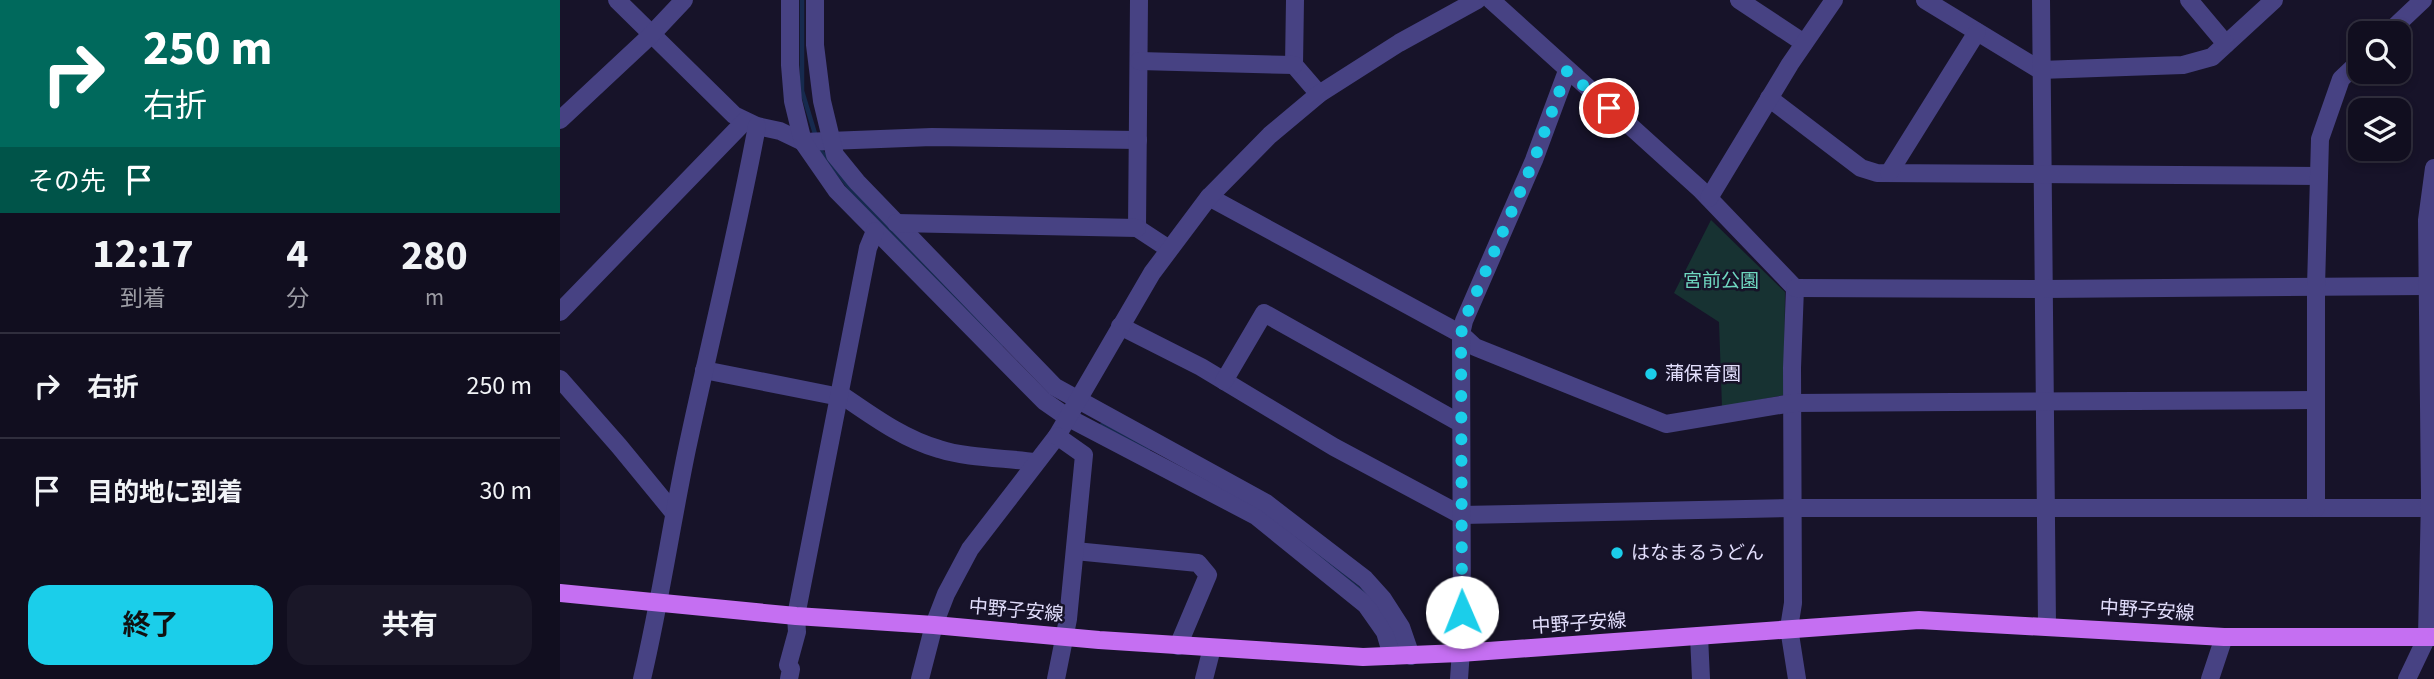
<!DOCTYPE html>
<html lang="ja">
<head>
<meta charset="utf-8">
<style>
  body { margin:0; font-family:"Source Sans 3","Noto Sans JP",sans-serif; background:#1a1728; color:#f1f3f6; height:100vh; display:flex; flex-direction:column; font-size:26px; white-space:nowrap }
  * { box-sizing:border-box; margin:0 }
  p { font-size:23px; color:#9c9ca4 }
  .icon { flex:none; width:38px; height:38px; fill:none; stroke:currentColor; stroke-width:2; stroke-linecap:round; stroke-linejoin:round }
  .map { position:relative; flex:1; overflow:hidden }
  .drawer { display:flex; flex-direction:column; background:#110e1f; width:560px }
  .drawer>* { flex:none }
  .banner { background:#00695c; color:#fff; overflow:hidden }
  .fabs { position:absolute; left:1788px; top:21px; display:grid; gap:14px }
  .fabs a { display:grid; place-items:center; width:63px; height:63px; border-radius:14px; background:#110e1f; box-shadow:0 4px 10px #0003,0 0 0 2px #302e3d; font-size:35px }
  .pin { position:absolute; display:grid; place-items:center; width:60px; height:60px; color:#fff; margin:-30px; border:4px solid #fff; border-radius:50%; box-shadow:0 2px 7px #0007 }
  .me { position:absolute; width:77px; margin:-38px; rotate:359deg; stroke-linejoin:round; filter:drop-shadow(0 0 5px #0008) }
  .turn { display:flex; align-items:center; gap:24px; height:147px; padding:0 28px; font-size:32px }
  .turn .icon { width:91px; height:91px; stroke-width:2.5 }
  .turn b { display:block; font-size:49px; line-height:60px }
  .then { display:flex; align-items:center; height:66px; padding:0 28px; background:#0003; gap:14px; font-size:26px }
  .eta { display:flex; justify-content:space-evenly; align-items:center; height:119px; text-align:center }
  .eta b { font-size:42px; font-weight:700; line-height:49px }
  .button { display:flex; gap:14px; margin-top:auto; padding:14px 28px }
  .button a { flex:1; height:80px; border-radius:21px; background:#1bceea; color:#111; font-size:28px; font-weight:700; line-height:80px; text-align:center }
  .button a+a { background:#1a1728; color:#f1f3f6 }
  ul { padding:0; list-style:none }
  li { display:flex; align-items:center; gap:21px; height:105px; padding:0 28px; border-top:2px solid #302e3d }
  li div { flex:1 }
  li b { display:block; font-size:26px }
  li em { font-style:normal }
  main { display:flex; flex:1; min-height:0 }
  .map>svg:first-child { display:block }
  .green { fill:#173232 }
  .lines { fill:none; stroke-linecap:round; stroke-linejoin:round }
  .stream { stroke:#162a4e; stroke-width:4.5 }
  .minor { stroke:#474283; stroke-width:18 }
  .major { stroke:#c56ff2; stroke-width:18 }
  .route { stroke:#1bceea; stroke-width:12; stroke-dasharray:0 21.6 }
  .poi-dot { fill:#1bceea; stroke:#171329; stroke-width:2.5 }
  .labels { text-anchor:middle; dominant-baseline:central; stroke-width:5; stroke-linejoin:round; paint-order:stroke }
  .park-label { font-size:19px; fill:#6fd7c0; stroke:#171329 }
  .poi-label { font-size:19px; fill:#e2defc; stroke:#171329; text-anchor:start }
  .street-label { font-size:19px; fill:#e2defc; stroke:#171329 }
</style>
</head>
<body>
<main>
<section class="drawer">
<div class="banner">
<div class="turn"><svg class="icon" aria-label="right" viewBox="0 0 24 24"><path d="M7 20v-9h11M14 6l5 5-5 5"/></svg><div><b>250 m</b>右折</div></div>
<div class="then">その先<svg class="icon" aria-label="arrive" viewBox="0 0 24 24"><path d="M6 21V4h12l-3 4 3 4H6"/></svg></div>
</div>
<div class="eta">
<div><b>12:17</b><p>到着</p></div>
<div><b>4</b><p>分</p></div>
<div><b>280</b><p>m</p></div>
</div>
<ul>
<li><svg class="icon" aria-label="right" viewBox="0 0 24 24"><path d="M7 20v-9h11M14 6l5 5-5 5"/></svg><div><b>右折</b></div><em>250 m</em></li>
<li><svg class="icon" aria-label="arrive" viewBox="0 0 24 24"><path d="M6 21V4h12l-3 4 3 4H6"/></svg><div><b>目的地に到着</b></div><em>30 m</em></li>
</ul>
<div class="button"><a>終了</a><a>共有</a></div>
</section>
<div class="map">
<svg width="1874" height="679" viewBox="0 0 1874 679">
  <rect width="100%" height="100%" fill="#171329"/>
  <polygon class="green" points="1151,220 1225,292 1224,395 1162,407 1159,322 1114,293"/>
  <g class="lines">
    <g class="stream">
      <polyline points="242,0 242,91 256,137"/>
      <polyline points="259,145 262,152 291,190 441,345"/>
      <polyline points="542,425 588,450"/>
      <polyline points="745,545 806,595"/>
    </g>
    <g class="minor">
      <polyline points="57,0 174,115 197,126 220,131 243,142 372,137 578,140"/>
      <polyline points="230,0 230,65 233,101 243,142 277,191 484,401 507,417 696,516 806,605 825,632 832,656"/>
      <polyline points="255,0 255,45 262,101 275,155 297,182 495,387 706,503 805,579 823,599 841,627 851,656"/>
      <polyline points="579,0 577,228 609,249"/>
      <polyline points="735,0 734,65 759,94"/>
      <polyline points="931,0 1140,189 1235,288 1232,368 1233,603 1229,628 1237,679"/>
      <polyline points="1179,0 1244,43"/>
      <polyline points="1365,0 1480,70 1623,65 1652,57 1714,0"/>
      <polyline points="1481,0 1487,625"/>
      <polyline points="1629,0 1666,44"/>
      <polyline points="1828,33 1863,0"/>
      <polyline points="579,61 734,65"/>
      <polyline points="1209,98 1301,168 1317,173 1759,176"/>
      <polyline points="0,120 91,35 124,0"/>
      <polyline points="1329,173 1417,32"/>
      <polyline points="649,197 901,334 915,347 1106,424 1232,403 1755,400"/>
      <polyline points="1149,198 1230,64 1274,0"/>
      <polyline points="336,223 577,228"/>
      <polyline points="1235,288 1484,289 1866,286"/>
      <polyline points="0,312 185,121"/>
      <polyline points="560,326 641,367 774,447 901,515 1234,508 1870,508"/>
      <polyline points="144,370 280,397"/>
      <polyline points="0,379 59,446 114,513"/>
      <polyline points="664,381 704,313 900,423"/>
      <path d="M 280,394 C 311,415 343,439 379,449 C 406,458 446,458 475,462"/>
      <polyline points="1756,508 1756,287 1760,139 1781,79 1801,60"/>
      <polyline points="515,551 638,563 648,575 618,646"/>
      <polyline points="1139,636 1141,679"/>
      <path d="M 82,679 C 100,603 111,526 127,449 C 150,341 177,234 197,126"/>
      <polyline points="229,679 231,669 228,665 237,632 236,616 308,248 315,231"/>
      <polyline points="360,679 374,625 386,594 410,549 497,436 592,273 649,197 710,135 759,94 839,43 917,0"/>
      <polyline points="496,679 508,619 524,455 497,436"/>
      <polyline points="644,679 652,648"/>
      <polyline points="899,679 902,636 901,334 904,321 974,160 1007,71"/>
      <polyline points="1650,679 1664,637"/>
      <polyline points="1847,679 1867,637 1870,498 1867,220 1874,168"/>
    </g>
    <polyline class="major" points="0,593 236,616 374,625 539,640 803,657 900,653 1359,620 1664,637 1874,637"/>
  </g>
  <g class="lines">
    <polyline class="route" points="902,612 901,334 904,321 974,160 1007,71 1049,108"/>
  </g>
  <g class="poi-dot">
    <circle cx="1091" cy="374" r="7"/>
    <circle cx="1057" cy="553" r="7"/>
  </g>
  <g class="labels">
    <g class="park-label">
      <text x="1161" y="281">宮前公園</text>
    </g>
    <g class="poi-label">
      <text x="1105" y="374">蒲保育園</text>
      <text x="1071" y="553">はなまるうどん</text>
    </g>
    <g class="street-label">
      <text transform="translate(456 611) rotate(5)">中野子安線</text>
      <text transform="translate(1587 611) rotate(4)">中野子安線</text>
      <text transform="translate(1019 624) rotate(-4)">中野子安線</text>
    </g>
  </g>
</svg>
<div class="fabs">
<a><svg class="icon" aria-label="search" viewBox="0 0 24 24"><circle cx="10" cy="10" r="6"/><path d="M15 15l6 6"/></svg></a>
<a><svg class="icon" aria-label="layers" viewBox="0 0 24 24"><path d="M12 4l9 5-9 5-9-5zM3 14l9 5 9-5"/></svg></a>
</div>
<div class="pin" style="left:1049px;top:108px;background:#d93025"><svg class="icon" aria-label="arrive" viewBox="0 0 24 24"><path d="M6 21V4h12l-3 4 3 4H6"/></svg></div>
<svg class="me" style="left:902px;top:612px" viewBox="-20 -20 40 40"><circle r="19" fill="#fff"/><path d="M0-13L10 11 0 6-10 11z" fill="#1bceea"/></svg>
</div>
</main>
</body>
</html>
